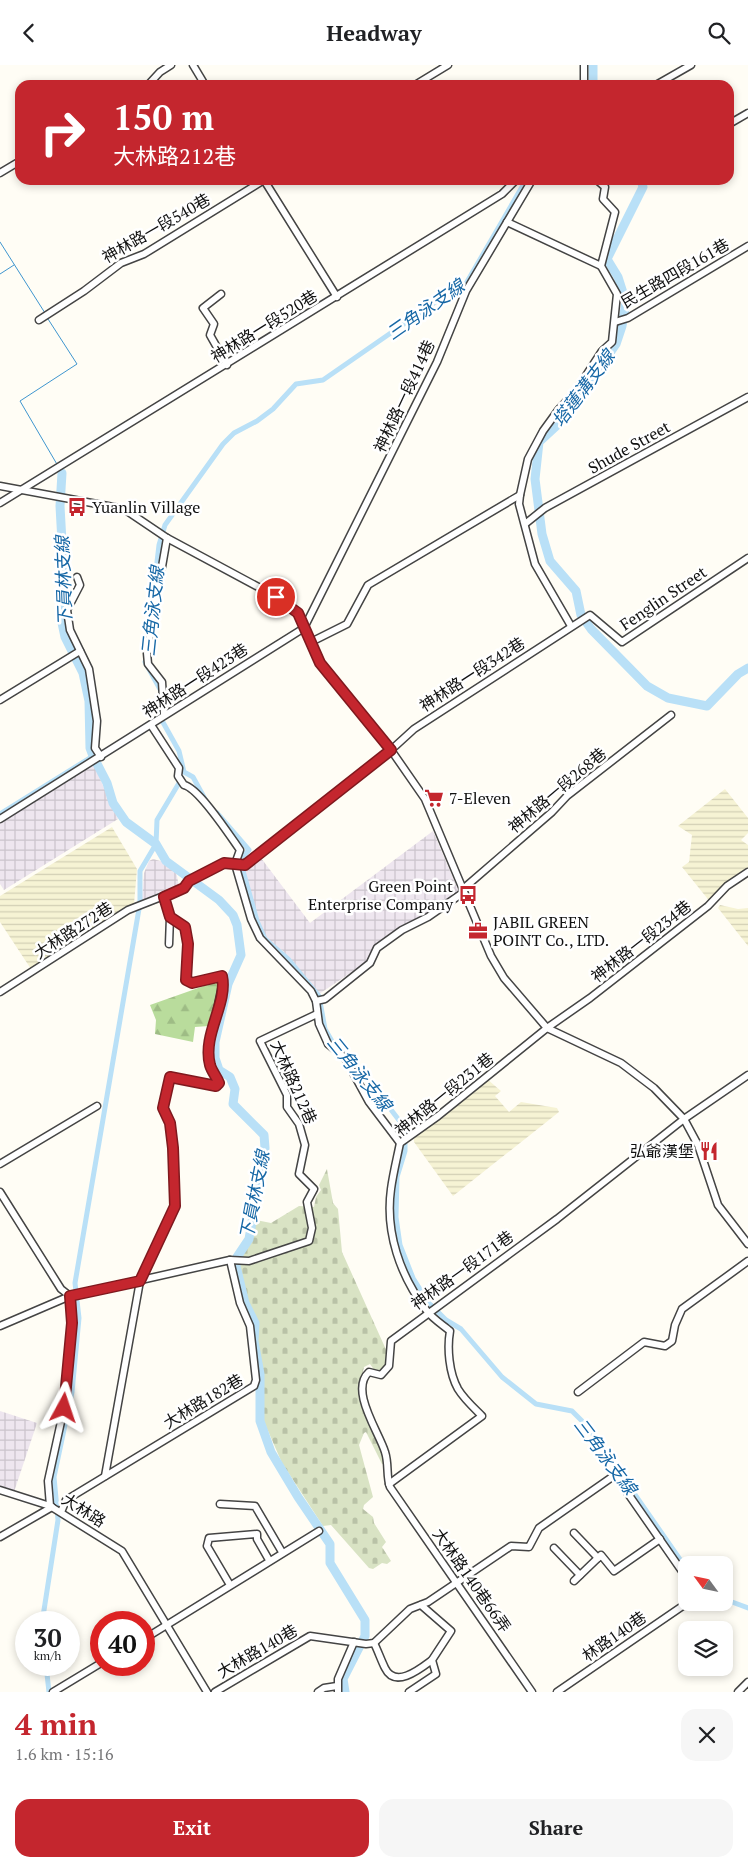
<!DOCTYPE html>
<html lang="en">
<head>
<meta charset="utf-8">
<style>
  body { margin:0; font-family:"PT Serif","Noto Sans TC",serif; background:#f6f6f6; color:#202124; height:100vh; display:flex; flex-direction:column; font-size:19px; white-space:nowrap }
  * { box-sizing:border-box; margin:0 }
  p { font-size:16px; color:#757577 }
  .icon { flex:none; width:28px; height:28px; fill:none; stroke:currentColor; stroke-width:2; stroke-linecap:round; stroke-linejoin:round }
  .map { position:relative; height:1627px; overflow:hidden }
  .sheet { display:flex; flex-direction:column; background:#fff; flex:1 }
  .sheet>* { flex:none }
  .banner { position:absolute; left:15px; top:15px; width:719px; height:105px; border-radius:15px; box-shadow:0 2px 8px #0003; background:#c4262e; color:#fff; overflow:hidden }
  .needle { width:32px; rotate:303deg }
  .fabs { position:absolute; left:678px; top:1491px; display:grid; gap:10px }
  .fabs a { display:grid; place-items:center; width:55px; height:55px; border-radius:10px; background:#fff; box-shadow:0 2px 8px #0003; font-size:25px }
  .speed { position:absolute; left:15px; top:1546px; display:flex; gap:10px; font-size:25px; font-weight:700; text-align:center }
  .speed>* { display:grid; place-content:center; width:65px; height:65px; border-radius:50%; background:#fff; box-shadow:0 2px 8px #0003; line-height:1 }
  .speed small { font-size:12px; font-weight:400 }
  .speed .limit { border:8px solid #d22; background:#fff; color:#111 }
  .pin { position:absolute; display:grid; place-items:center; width:42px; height:42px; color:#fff; margin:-21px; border:2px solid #fff; border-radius:50%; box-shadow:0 1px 5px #0007 }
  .me { position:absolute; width:55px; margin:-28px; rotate:5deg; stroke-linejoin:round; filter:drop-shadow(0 0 4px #0008) }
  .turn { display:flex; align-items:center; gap:18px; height:105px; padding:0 15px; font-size:22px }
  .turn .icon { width:65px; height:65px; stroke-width:2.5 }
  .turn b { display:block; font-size:35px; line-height:42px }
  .round { display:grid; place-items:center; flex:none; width:52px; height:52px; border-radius:15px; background:#f6f6f6 }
  .summary { display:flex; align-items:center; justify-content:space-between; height:85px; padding:0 15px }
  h1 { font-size:30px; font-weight:700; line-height:38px; color:#c4262e }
  .primary-button { display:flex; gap:10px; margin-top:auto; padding:10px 15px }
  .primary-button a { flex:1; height:58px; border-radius:15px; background:#c4262e; color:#fff; font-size:20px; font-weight:700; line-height:58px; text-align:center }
  .primary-button a+a { background:#f6f6f6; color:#202124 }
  header { display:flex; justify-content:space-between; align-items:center; height:65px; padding:0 15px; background:#fff; font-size:22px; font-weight:700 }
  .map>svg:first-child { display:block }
  .industrial { fill:url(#industrial-grid) }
  .farmland { fill:url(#farmland-rules) }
  .forest { fill:url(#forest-firs) }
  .cemetery { fill:url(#cemetery-stones) }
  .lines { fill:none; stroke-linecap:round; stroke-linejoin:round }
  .stream { stroke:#3f96cf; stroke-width:1 }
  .canal { stroke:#b9e0f7; stroke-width:5 }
  .river { stroke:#b9e0f7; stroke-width:9 }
  .minor-casing { stroke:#444; stroke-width:9 }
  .minor { stroke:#fff; stroke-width:6 }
  .route-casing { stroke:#7f191e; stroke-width:12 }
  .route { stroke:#c4262e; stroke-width:9 }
  .labels { text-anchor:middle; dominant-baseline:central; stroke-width:5; stroke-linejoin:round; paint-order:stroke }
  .street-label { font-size:16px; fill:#111; stroke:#fff }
  .poi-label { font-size:16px; fill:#111; stroke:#fff; text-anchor:start }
  .water-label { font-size:18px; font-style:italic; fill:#1768a6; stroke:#fff }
</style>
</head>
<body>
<header><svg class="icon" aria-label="back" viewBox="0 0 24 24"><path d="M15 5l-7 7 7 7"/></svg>Headway<svg class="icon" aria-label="search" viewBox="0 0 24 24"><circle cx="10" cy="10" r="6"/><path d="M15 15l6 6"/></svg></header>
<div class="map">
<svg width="748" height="1627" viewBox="0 0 748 1627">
  <defs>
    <pattern id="industrial-grid" width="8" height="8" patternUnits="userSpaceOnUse" patternTransform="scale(1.25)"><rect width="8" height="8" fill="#eee6ef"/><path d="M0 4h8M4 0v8" fill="none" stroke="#cbc4cc"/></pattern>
    <pattern id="farmland-rules" width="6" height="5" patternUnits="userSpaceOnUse" patternTransform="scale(1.25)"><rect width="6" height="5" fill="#f6f3d4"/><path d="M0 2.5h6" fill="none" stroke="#d2cfb5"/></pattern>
    <pattern id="forest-firs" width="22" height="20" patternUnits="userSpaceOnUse" patternTransform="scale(1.25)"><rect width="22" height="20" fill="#b9dc9c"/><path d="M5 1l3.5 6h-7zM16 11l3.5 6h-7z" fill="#9ebc85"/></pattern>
    <pattern id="cemetery-stones" width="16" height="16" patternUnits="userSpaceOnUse" patternTransform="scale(1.25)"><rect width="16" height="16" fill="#d9e3c4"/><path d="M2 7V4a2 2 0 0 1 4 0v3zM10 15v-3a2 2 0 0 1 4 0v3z" fill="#b9c2a7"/></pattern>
  </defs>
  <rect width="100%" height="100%" fill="#fffdf5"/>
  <g class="industrial">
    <polygon points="93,698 118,754 4,825 0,819 0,756"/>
    <polygon points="433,766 459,827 426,853 379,881 379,889 319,929 282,885 278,884 262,867 240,803 258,789 310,858"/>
    <polygon points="153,794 164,797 176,806 179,822 142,835 144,808 149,796"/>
    <polygon points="0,1346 37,1358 14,1427 0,1422"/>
  </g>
  <g class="farmland">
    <polygon points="725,724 748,753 748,768 741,775 748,780 748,805 711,838 682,802 689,797 692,770 678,761"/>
    <polygon points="112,762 137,804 134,839 31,904 0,857 0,831"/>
    <polygon points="720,840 738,844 748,843 748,881 718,843"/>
    <polygon points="487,1014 501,1026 495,1031 509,1047 521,1037 557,1043 559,1047 453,1131 414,1077 414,1071"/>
  </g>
  <polygon class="forest" points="218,916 218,928 209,961 195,962 193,977 155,969 156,955 150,940"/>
  <polygon class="cemetery" points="327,1104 333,1138 338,1144 342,1187 388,1289 388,1299 382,1306 375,1306 370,1299 364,1302 360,1319 368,1355 380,1379 384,1399 382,1399 366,1367 364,1368 359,1380 373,1432 364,1440 363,1444 373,1452 374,1458 386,1477 382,1482 391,1496 387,1499 382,1498 373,1504 369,1503 331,1460 323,1461 282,1398 262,1352 262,1300 256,1276 257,1257 248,1237 239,1201 256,1155 271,1158 299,1141 314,1142 316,1132 321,1125 319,1120"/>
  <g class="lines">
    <g class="stream">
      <polyline points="0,177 45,248"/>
      <polyline points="0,209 14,200"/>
      <polyline points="48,254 77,299 20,336 58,401"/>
    </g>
    <g class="canal">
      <polyline points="150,556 159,480 165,460 223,379 234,368 257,356 273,344 296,319 323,315 457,222 464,222 526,115"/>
      <polyline points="145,597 161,626"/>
      <polyline points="161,635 160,652 179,686 184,707 193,712 205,734"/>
      <polyline points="217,748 249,785 240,795 257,856 265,874 289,895 319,931 325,964 333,978 356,999 405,1063 405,1086 397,1112 396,1152 400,1180 413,1213 428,1237 446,1255 461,1264 502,1312 536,1339 572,1346 588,1362 686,1503"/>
      <polyline points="0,749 93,691"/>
      <polyline points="724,1534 748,1543"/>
      <polyline points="42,1558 58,1455 54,1412 72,1327 79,1253 75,1218 140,838 140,806 156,779 157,755 182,713"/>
      <polyline points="46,1600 49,1627"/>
    </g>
    <g class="river">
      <polyline points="593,20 593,0"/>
      <polyline points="641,115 643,122 607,194 618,212 626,237 622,261 616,279 565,353 539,377 535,414 542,469 550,496 576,526 581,550 591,564 647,621 668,633 707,641 738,609 748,603"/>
      <polyline points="62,408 60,441 63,495 61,553 65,572 83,608 89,636 90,683 93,691 107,718 113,738 126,757 156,779 166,796 219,835 233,850 237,860 241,890 228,919 215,977 215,993 219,1005 230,1012 235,1024 233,1039 264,1070 265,1083 249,1174 237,1192 236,1201 245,1238 255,1258 254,1276 260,1309 260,1356 271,1387 298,1432 330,1479 330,1498 365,1555 365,1571 343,1614 345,1627"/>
    </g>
    <g class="minor-casing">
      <g id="minor">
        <polyline points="193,0 205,20"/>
        <polyline points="584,0 584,20"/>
        <polyline points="148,20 160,7 171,0"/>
        <polyline points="415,20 448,0"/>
        <polyline points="656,20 691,0"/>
        <polyline points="729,59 748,48"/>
        <polyline points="0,108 20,96"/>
        <polyline points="264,115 337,232"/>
        <polyline points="507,157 601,201"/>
        <polyline points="221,229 203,243 214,259 210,270 227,300"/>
        <polyline points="39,255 84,226 121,198 144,189 264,115"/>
        <polyline points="615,257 628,253 748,181"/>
        <polyline points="0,421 124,444 167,473 262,524 298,548 321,598 391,685 425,734 491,891 504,913 547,963 621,998 654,1023 684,1054 698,1080 718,1140 748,1179"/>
        <polyline points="0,438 502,129 516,115"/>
        <polyline points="525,459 545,443 748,332"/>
        <polyline points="77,512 80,520 67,545 70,565 89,604 97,656 95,683 101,692"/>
        <polyline points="571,561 535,499 519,439 520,430 528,394 543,366 559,344 576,326 602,286 612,277 617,229 601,201 615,147 603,134 605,122 597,115"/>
        <polyline points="311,577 347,559 368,520 520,430"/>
        <polyline points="0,635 80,586"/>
        <polyline points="164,649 162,617 148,599 147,588 167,473"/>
        <path d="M 151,660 L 179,703 L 178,711 L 184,720 C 199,723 230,771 240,785 L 235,799 L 251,854 L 260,873 L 311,926 L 316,936 L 319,959 L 328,979 L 345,993 L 369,1037 L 400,1078"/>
        <polyline points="0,754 304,563 437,297 466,226 532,115"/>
        <polyline points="463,824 552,747 567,731 671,650"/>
        <polyline points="169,879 170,852"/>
        <polyline points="0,927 128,845 184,823 189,816 224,798 245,800 391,685 414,664 590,550 622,577 748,493"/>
        <polyline points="316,936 325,934 370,898 377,883 402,865 428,852 464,827"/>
        <polyline points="0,1099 97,1041"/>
        <polyline points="0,1127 61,1224 70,1231 72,1258 64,1343 48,1416 50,1441 122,1486 207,1627"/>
        <polyline points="0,1261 70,1231 230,1195 249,1196 309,1176 312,1163 307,1137 314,1124 299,1109 305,1080 299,1059 287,1042 287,1030 260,976 317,949"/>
        <polyline points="578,1327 644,1277 665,1281 672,1276 675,1260 682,1244 748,1196"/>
        <polyline points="105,1411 140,1216 175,1141 173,1083 170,1058 163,1043 170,1012 216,1021 219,1018 210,999 208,987 223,916 222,911 192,918 186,915 188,879 185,862 170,852 163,832"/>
        <path d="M 389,1419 L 482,1351 C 474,1343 464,1334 458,1324 C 449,1308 447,1283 450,1266 C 443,1260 433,1254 427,1246 C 400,1211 385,1167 391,1124 C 393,1109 397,1093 400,1078 L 438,1051 L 547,963 L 590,933 L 708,841 L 727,821 L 748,807"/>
        <polyline points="0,1425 50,1441"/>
        <polyline points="220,1439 255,1441 282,1487"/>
        <polyline points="61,1447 66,1435 254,1321 256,1315 250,1261 240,1238 230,1195"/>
        <polyline points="574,1468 598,1493"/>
        <polyline points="0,1472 52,1442"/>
        <polyline points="554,1483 580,1510"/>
        <polyline points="574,1516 601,1490 614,1506 660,1474"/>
        <polyline points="230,1520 207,1481 209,1473 257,1469 257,1474 269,1495"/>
        <polyline points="144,1574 319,1466"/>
        <path d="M 374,1578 C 378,1586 381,1595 385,1603 C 395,1624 420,1604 432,1595"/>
        <polyline points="53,1627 101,1598"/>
        <polyline points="215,1627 310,1571 366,1579 374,1578 410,1544 428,1537 511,1481 529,1482 539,1463 615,1410 686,1512"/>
        <polyline points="318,1627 324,1623 337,1621"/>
        <polyline points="338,1627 338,1614 354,1577"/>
        <polyline points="409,1627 436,1609 432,1595 451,1566 421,1540"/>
        <path d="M 532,1627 L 390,1422 C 386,1411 389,1399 385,1387 C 379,1367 349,1325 369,1307 L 381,1310 L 389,1301 L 391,1276 L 557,1154 L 684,1054 L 748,1010"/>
        <polyline points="557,1627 687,1538"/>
        <polyline points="738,1627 748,1617"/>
      </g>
    </g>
    <use href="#minor" class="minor"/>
  </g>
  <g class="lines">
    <g class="route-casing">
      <path id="route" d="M 64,1343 L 72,1258 L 70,1231 L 140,1216 L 175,1141 L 173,1083 L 170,1058 L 163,1043 L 170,1012 L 216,1021 L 219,1018 C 217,1012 212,1007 210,1000 C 202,969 228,939 222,911 L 192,918 L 186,915 L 188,879 L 185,862 L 170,852 L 164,832 L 184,823 L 189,816 L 224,798 L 245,800 L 391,685 L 320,598 L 298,548 L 276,532"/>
    </g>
    <use href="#route" class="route"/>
  </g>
  <defs>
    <g id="bus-bare" transform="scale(1.5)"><path d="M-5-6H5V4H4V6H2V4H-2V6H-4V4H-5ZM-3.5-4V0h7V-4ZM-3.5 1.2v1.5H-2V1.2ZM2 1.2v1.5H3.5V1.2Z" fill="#c4262e" stroke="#fff" stroke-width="2.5" paint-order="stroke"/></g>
    <g id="supermarket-bare" transform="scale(1.5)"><path d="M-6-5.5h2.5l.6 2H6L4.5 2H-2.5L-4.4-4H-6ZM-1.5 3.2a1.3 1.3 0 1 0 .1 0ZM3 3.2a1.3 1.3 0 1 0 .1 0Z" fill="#c4262e" stroke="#fff" stroke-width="2.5" paint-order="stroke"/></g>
    <g id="office-bare" transform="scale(1.5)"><path d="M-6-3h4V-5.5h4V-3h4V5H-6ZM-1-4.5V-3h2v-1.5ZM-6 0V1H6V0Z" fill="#c4262e" stroke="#fff" stroke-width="2.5" paint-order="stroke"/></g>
    <g id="restaurant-bare" transform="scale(1.5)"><path d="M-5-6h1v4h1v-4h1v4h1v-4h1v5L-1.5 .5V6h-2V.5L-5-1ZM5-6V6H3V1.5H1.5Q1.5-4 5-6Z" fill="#c4262e" stroke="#fff" stroke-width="2.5" paint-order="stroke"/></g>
  </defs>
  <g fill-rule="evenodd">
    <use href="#bus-bare" x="77" y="442"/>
    <use href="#supermarket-bare" x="434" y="733"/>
    <use href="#bus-bare" x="468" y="830"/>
    <use href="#office-bare" x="478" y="866"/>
    <use href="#restaurant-bare" x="709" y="1086"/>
  </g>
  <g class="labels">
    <g class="street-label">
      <text transform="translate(156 163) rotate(-30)">神林路一段540巷</text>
      <text transform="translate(675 208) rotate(-30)">民生路四段161巷</text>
      <text transform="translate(264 261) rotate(-32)">神林路一段520巷</text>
      <text transform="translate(404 331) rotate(-65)">神林路一段414巷</text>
      <text transform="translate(629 382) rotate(-29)">Shude Street</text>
      <text transform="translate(663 533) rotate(-34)">Fenglin Street</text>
      <text transform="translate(472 609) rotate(-33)">神林路一段342巷</text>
      <text transform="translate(195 615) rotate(-33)">神林路一段423巷</text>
      <text transform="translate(557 725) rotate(-40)">神林路一段268巷</text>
      <text transform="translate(73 865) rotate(-33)">大林路272巷</text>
      <text transform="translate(641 876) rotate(-38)">神林路一段234巷</text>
      <text transform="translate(294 1017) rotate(66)">大林路212巷</text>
      <text transform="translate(444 1029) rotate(-39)">神林路一段231巷</text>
      <text transform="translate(462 1205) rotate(-36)">神林路一段171巷</text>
      <text transform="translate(203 1336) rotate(-31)">大林路182巷</text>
      <text transform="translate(84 1445) rotate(32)">大林路</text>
      <text transform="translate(472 1515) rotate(55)">大林路140巷66弄</text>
      <text transform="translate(614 1571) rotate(-35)">林路140巷</text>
      <text transform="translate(257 1586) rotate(-30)">大林路140巷</text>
    </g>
    <g class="poi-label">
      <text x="92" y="442">Yuanlin Village</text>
      <text x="449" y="733">7-Eleven</text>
      <text x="453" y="821" text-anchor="end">Green Point<tspan x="453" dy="18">Enterprise Company</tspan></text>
      <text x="493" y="857">JABIL GREEN<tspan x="493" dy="18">POINT Co., LTD.</tspan></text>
      <text x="694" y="1086" text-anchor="end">弘爺漢堡</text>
    </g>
    <g class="water-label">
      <text transform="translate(425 244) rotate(-35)">三角泳支線</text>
      <text transform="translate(583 323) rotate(-53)">塔蓮溝支線</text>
      <text transform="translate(63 516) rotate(-92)">下員林支線</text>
      <text transform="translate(152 546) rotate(-84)">三角泳支線</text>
      <text transform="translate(360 1008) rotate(51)">三角泳支線</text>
      <text transform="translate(254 1130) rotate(-79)">下員林支線</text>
      <text transform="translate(606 1391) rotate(53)">三角泳支線</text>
    </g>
  </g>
</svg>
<div class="fabs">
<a><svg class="needle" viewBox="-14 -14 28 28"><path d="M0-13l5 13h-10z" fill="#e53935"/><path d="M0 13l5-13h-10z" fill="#757577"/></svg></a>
<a><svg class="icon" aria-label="layers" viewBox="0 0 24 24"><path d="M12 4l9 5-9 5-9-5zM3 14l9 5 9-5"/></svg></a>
</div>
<div class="speed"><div>30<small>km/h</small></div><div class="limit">40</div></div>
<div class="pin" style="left:276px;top:532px;background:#d93025"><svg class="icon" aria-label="arrive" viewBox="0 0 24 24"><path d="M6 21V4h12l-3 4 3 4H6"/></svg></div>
<svg class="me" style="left:64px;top:1343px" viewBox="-20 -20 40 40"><path d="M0-17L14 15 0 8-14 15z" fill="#c4262e" stroke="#fff" stroke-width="4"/></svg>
<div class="banner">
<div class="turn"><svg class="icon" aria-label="right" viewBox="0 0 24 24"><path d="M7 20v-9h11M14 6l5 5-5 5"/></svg><div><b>150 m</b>大林路212巷</div></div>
</div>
</div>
<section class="sheet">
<div class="summary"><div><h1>4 min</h1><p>1.6 km · 15:16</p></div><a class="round"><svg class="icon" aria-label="close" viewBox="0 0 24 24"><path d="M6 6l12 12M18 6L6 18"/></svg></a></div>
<div class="primary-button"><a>Exit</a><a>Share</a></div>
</section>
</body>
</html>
